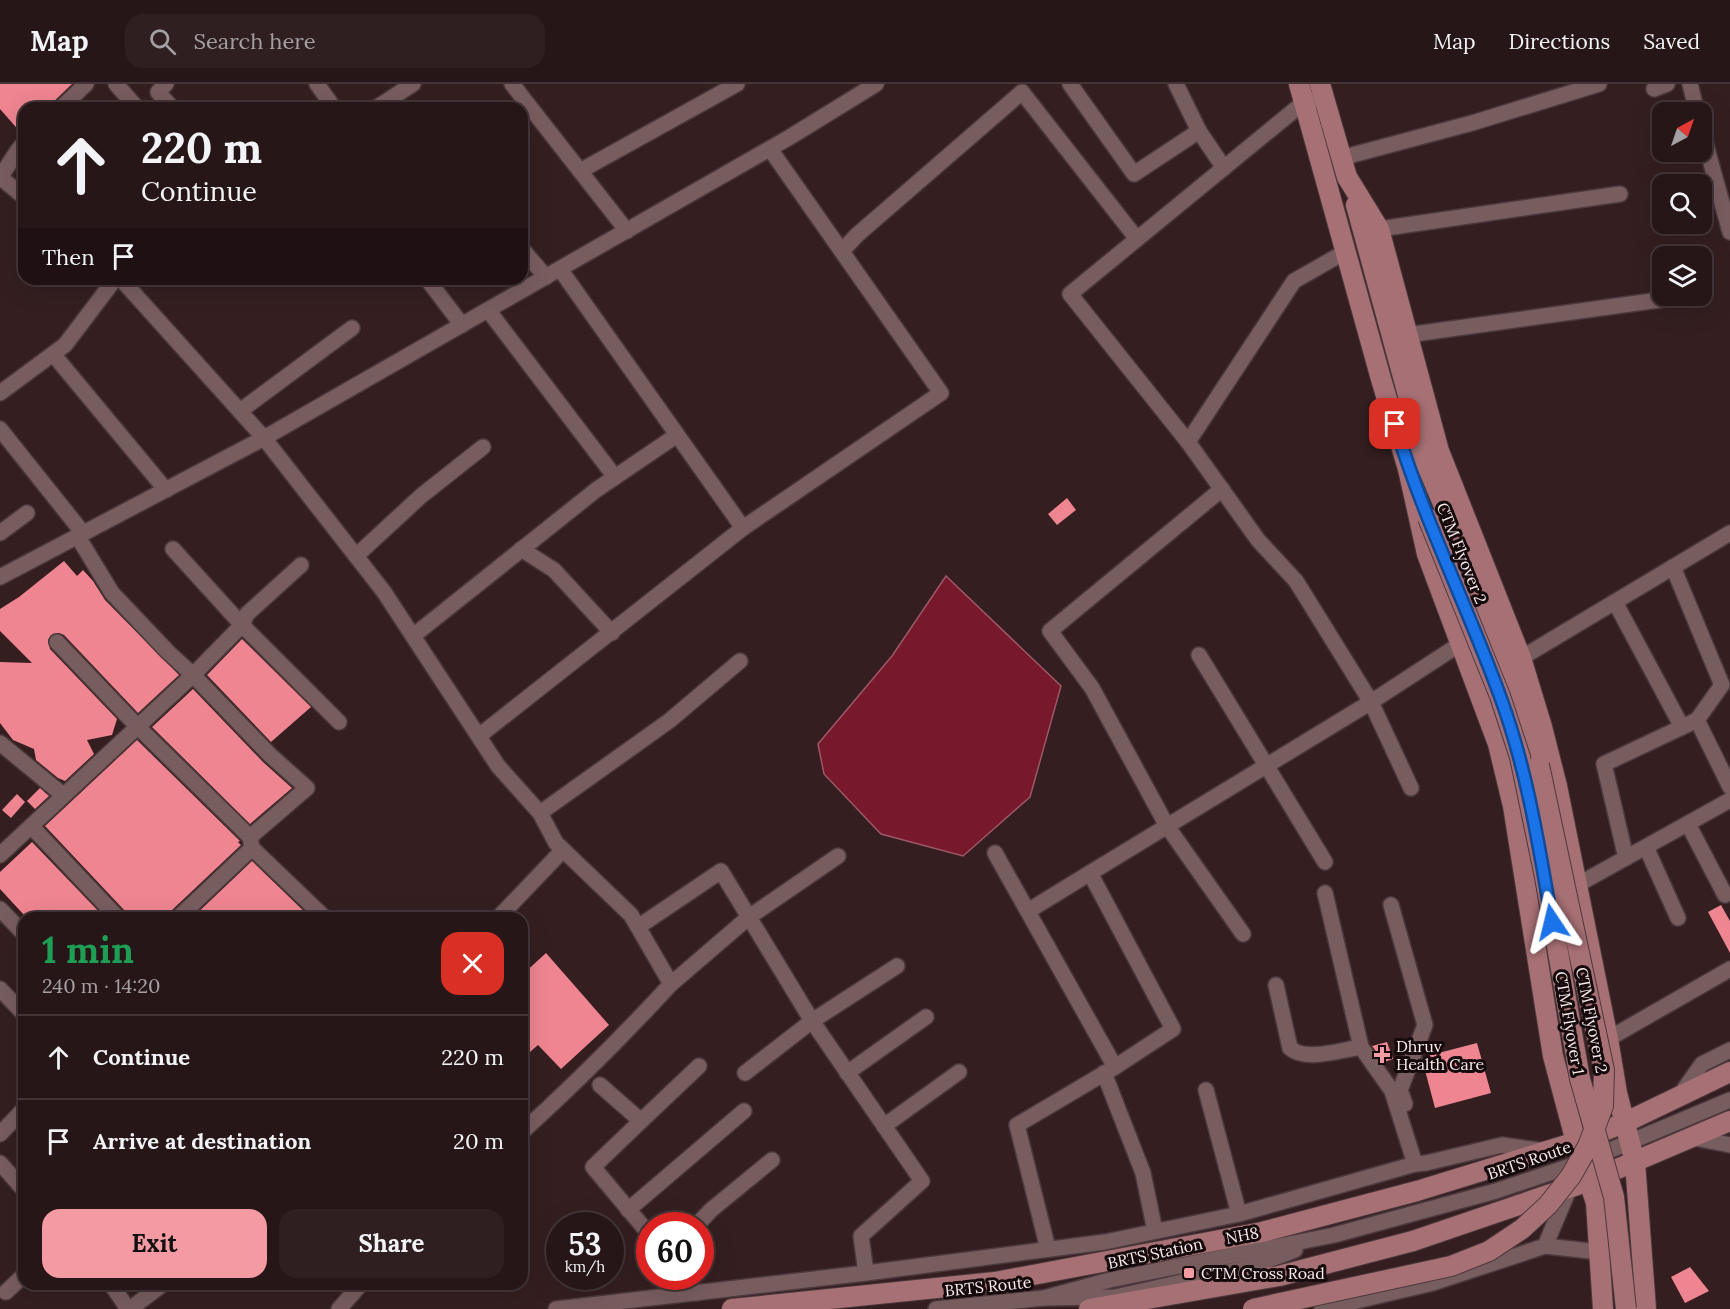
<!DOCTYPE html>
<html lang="en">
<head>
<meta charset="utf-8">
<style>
  body { margin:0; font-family:Lora,serif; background:#2f1f21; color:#f1f3f6; height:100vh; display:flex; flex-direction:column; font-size:22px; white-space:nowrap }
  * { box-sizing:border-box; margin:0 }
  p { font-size:20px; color:#a49fa2 }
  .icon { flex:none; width:33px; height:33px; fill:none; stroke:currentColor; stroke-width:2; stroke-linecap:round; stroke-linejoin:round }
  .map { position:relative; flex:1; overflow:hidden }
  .sheet { position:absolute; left:18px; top:828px; width:510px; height:378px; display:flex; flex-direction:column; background:#271618; border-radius:18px; box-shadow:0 6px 24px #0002,0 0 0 2px #433537 }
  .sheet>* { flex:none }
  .banner { position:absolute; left:18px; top:18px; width:510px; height:183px; border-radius:18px; box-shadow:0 6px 24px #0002,0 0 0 2px #433537; background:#271618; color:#f1f3f6; overflow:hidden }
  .needle { width:39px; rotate:40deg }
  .tools { position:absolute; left:1652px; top:18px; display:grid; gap:12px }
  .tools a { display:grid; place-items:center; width:60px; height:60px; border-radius:12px; background:#271618; box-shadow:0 6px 24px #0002,0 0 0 2px #433537; font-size:30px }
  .speed { position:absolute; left:546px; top:1128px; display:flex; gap:12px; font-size:30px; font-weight:700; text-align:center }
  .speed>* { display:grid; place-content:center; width:78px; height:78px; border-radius:50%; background:#271618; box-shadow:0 6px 24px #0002,0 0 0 2px #433537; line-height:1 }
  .speed small { font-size:15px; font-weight:400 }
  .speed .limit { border:9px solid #d22; background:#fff; color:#111 }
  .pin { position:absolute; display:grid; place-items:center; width:51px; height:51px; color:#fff; margin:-26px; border-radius:12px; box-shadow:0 3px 9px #0006 }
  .me { position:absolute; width:66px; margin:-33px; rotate:350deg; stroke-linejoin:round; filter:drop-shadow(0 0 4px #0008) }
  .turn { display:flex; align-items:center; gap:21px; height:126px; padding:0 24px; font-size:27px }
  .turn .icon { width:78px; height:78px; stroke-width:2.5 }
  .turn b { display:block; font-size:42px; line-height:51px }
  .then { display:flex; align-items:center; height:57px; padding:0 24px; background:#0003; gap:12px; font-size:22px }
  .round { display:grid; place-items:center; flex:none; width:63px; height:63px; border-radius:18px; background:#2f1f21 }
  .headline { display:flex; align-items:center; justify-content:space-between; height:102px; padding:0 24px }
  h1 { font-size:36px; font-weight:800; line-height:45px; color:#1e9e55 }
  .cta { display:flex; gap:12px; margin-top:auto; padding:12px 24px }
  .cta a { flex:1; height:69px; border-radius:18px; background:#f49aa2; color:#111; font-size:24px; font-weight:800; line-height:69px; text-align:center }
  .cta a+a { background:#2f1f21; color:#f1f3f6 }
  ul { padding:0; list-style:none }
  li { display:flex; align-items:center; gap:18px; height:84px; padding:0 24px; border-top:2px solid #433537 }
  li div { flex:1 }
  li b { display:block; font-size:22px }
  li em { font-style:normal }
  header { display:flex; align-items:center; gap:36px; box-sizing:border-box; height:84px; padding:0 30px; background:#271618; border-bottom:2px solid #433537 }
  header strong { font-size:28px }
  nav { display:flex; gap:33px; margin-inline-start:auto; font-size:21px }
  .search { width:420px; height:54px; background:#2f1f21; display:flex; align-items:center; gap:15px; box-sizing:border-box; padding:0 21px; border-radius:18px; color:#a49fa2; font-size:22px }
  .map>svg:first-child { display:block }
  .water { fill:#77182d; stroke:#9e5766; stroke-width:1.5 }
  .building { fill:#ee8590 }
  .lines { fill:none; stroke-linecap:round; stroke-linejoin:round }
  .minor-casing { stroke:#4c393c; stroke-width:18 }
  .major-casing { stroke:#4c393c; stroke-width:22 }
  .minor { stroke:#785d5f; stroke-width:15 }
  .major { stroke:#a77075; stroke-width:20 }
  .major-bridge-casing { stroke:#4c393c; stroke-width:22; stroke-linecap:butt }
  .major-bridge { stroke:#a77075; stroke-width:20 }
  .route-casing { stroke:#114b97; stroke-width:15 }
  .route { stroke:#1a73e8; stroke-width:10 }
  .poi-dot { fill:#f49aa2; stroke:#150b0c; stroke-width:2 }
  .labels { text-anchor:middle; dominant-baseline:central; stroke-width:6; stroke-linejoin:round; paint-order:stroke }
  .street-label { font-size:16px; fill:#faeaeb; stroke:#150b0c }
  .poi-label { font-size:16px; fill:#faeaeb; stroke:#150b0c; text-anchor:start }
</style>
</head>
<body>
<header>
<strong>Map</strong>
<div class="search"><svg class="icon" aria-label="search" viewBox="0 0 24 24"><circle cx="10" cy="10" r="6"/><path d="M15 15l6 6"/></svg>Search here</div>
<nav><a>Map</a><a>Directions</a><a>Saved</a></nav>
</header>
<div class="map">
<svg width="1730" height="1225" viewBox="0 0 1730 1225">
  <rect width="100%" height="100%" fill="#341e20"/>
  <polygon class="water" points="946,492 1061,602 1030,713 963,772 881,750 824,690 818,660 892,572"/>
  <g class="building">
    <polygon points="0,0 72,0 47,24 24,24 24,50 22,50 0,25"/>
    <polygon points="1067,414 1076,426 1057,441 1048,430"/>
    <polygon points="64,477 77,492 83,486 93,497 105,516 179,591 138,629 64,551 59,549 51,551 48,556 50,565 117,635 112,651 87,656 94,670 65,697 58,694 36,676 34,665 13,656 0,639 0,578 32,579 0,547 0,525 19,513"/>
    <polygon points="242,555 311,623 271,658 207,591"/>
    <polygon points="193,605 263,678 292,704 250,740 152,643"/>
    <polygon points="137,656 240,757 238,758 241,761 171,827 168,834 128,834 125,827 45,742"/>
    <polygon points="40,704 49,712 35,725 27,717"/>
    <polygon points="17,710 25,718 11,734 2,726"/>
    <polygon points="32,758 105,834 30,834 26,829 24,831 0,805 0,788"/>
    <polygon points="252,777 311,834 192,834"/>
    <polygon points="1721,821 1730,837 1730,869 1708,828"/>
    <polygon points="546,869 609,941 561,985 538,961 522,975 522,891"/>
    <polygon points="1387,958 1393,975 1384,978 1372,962"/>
    <polygon points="1477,959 1491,1009 1435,1024 1422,975 1423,973"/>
    <polygon points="1690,1183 1709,1207 1685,1219 1671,1193"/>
  </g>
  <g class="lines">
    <g class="minor-casing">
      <g id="minor">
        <polyline points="116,0 137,24"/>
        <polyline points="166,0 158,8 172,24"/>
        <polyline points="317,0 334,24"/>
        <polyline points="512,0 627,147"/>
        <polyline points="1070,0 1134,90 1199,47 1224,84"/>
        <polyline points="1176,0 1199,47"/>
        <polyline points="1690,0 1697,28"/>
        <polyline points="1654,5 1667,0"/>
        <polyline points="61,24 86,0"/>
        <polyline points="376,24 413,0"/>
        <polyline points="1701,43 1730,148"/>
        <polyline points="1341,74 1472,39 1599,0"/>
        <polyline points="580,87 737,0"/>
        <path d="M 0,93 C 9,82 14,69 24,59"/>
        <polyline points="0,93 24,113"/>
        <polyline points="1379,145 1620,110"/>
        <polyline points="522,165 546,193"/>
        <polyline points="842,167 857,151 1022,8 1137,155"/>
        <polyline points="1345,168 1294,197 1188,358 1258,456 1296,497 1371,618 1411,704"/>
        <path d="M 121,195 L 264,354 L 384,508 L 498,682 L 540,729 L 556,759 L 631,831 L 671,900 C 623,952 574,1001 522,1048"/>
        <polyline points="427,195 462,241"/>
        <polyline points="488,226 615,393"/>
        <polyline points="1407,251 1659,216"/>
        <polyline points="53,270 166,406"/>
        <polyline points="0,309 65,261 115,195"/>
        <polyline points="240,327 352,244"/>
        <polyline points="0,345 83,449"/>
        <polyline points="1188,358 1070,210 1303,19 1313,16"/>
        <polyline points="1222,405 1050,547 1092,604 1167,742 1243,850"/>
        <polyline points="743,444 941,309 770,65"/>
        <polyline points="0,449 27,429"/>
        <polyline points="78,453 112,509 168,568 193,591 270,671 307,704 250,753"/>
        <polyline points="173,465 242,541 339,638"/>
        <polyline points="521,465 554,486 612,549"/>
        <polyline points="356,472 421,412 483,363"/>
        <polyline points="1673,483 1722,601 1697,636"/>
        <polyline points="0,493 264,354 790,53 876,0"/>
        <polyline points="1615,518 1682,643"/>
        <polyline points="413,552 596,406 677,351"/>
        <polyline points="57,558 137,642 250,753 252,764 178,834"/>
        <polyline points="1199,571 1325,778"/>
        <polyline points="1521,574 1730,449"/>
        <polyline points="479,652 743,444 560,185"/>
        <polyline points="0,659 63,711"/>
        <polyline points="540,729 669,637 740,577"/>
        <polyline points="1688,740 1725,811"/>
        <polyline points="31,742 118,834"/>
        <polyline points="1646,763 1678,834"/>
        <polyline points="252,764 325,834"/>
        <polyline points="995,769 1115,983 1017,1041 1048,1165"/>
        <polyline points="0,771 193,591 242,541 247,530 301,481"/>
        <polyline points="1626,774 1604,680 1697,636 1730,703"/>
        <polyline points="1577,801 1730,716"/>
        <polyline points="1325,809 1361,963 1392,1007 1415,1080"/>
        <polyline points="1391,821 1425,941 1400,1006 1405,1020"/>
        <polyline points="0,825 24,850"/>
        <polyline points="1028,827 1090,789"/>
        <polyline points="498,834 563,766"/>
        <polyline points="638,843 721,787 812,937 922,1097 861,1152 866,1189"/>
        <polyline points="671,900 749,833 838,772"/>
        <path d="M 1276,901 L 1290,964 C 1305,978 1341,966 1361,963"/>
        <polyline points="0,905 24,930"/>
        <polyline points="1608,955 1730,885"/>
        <polyline points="1115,983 1173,945 1090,789 1371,618 1460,560"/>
        <polyline points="745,989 812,937 897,882"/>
        <polyline points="847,989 926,933"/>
        <polyline points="1104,989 1143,1089 1155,1147"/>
        <polyline points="600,1001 641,1037 593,1083 650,1151"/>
        <polyline points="1206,1006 1239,1130"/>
        <polyline points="1680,1011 1702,980 1730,966"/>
        <polyline points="641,1037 699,982"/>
        <polyline points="884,1042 959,988"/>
        <polyline points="0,1050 24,1025"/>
        <polyline points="1694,1054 1730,1061"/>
        <polyline points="0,1079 24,1106"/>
        <polyline points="628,1126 744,1027"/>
        <polyline points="696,1142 711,1126 772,1076"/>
        <polyline points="1545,1162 1570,1103"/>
        <polyline points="683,1192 696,1209"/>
        <polyline points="111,1200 128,1225"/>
        <polyline points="6,1208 24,1191"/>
        <polyline points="1044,1214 1110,1196 1334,1151 1496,1107 1582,1078 1730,1016"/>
        <polyline points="130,1225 163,1200"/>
        <polyline points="339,1225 361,1200"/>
        <polyline points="556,1225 866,1189 1105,1158 1239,1130 1415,1080 1426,1079 1502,1061 1545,1067"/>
        <polyline points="936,1225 1044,1214 1115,1213 1253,1182 1295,1166"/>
        <polyline points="1322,1225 1433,1199 1545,1162 1599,1168"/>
      </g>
    </g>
    <g class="major-casing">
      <g id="major">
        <polyline points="1299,0 1381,295 1408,385 1427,470 1498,660 1513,722 1553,972 1576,1058 1596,1119 1603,1225"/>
        <polyline points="1320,0 1347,93 1379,145 1439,367 1521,574 1542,643 1557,702 1608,955 1617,1009 1635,1078 1646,1225"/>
        <polyline points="1356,121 1428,384 1467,477 1516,609 1539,680"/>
        <polyline points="732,1225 995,1198 1262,1148 1417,1107 1576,1058 1624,1039 1730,988"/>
        <polyline points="1089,1225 1279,1192 1413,1157 1589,1097 1730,1037"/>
      </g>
    </g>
    <use href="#minor" class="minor"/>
    <use href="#major" class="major"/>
    <g class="major-bridge-casing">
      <g id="major-bridge">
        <polyline points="1428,434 1500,612 1520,673 1545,793 1580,995 1614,1113 1626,1225"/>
        <polyline points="1253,1225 1451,1182 1489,1167 1522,1145 1548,1121 1571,1092 1588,1062 1603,1022 1604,986 1539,681"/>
      </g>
    </g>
    <use href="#major-bridge" class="major-bridge"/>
  </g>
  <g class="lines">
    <g class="route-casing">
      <path id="route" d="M 1395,340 C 1423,434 1467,521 1500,612 C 1527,685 1539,762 1552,838"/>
    </g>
    <use href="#route" class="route"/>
  </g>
  <g class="poi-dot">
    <path d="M1379 962h6v6h6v6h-6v6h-6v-6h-6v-6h6z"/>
    <rect x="1183" y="1183" width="12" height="12" rx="3"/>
  </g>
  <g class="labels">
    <g class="street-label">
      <text transform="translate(1462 469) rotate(68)">CTM Flyover 2</text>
      <text transform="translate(1592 936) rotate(79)">CTM Flyover 2</text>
      <text transform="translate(1570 939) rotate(80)">CTM Flyover 1</text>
      <text transform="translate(1529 1076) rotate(-19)">BRTS Route</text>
      <text transform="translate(1242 1151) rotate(-11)">NH8</text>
      <text transform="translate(1155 1169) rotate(-12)">BRTS Station</text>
      <text transform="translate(988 1202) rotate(-6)">BRTS Route</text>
    </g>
    <g class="poi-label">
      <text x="1396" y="962">Dhruv<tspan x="1396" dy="18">Health Care</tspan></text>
      <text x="1201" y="1189">CTM Cross Road</text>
    </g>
  </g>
</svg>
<div class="tools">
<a><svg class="needle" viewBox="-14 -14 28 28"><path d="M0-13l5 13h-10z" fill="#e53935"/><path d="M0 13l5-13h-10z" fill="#a49fa2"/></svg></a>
<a><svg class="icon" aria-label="search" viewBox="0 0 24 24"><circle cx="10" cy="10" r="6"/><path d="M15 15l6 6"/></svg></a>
<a><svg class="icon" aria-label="layers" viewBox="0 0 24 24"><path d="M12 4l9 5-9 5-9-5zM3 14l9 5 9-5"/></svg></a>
</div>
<div class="speed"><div>53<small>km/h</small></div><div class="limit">60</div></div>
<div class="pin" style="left:1395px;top:340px;background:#d93025"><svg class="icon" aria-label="arrive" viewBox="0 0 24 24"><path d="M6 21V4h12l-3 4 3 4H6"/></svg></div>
<svg class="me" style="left:1552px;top:838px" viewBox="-20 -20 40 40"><path d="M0-17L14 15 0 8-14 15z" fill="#1a73e8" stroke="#fff" stroke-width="4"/></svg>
<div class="banner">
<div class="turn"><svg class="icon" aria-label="ahead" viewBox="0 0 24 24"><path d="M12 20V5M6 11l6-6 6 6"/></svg><div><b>220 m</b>Continue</div></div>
<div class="then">Then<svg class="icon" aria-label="arrive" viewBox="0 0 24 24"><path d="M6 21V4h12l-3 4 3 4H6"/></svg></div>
</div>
<section class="sheet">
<div class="headline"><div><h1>1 min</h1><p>240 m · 14:20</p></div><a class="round" style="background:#d93025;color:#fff"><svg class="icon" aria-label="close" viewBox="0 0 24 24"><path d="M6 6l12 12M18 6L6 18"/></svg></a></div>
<ul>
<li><svg class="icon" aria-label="ahead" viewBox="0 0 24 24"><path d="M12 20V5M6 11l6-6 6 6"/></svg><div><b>Continue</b></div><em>220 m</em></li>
<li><svg class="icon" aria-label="arrive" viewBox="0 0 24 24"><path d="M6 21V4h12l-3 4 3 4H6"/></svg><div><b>Arrive at destination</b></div><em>20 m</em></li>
</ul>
<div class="cta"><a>Exit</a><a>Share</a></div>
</section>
</div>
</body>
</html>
